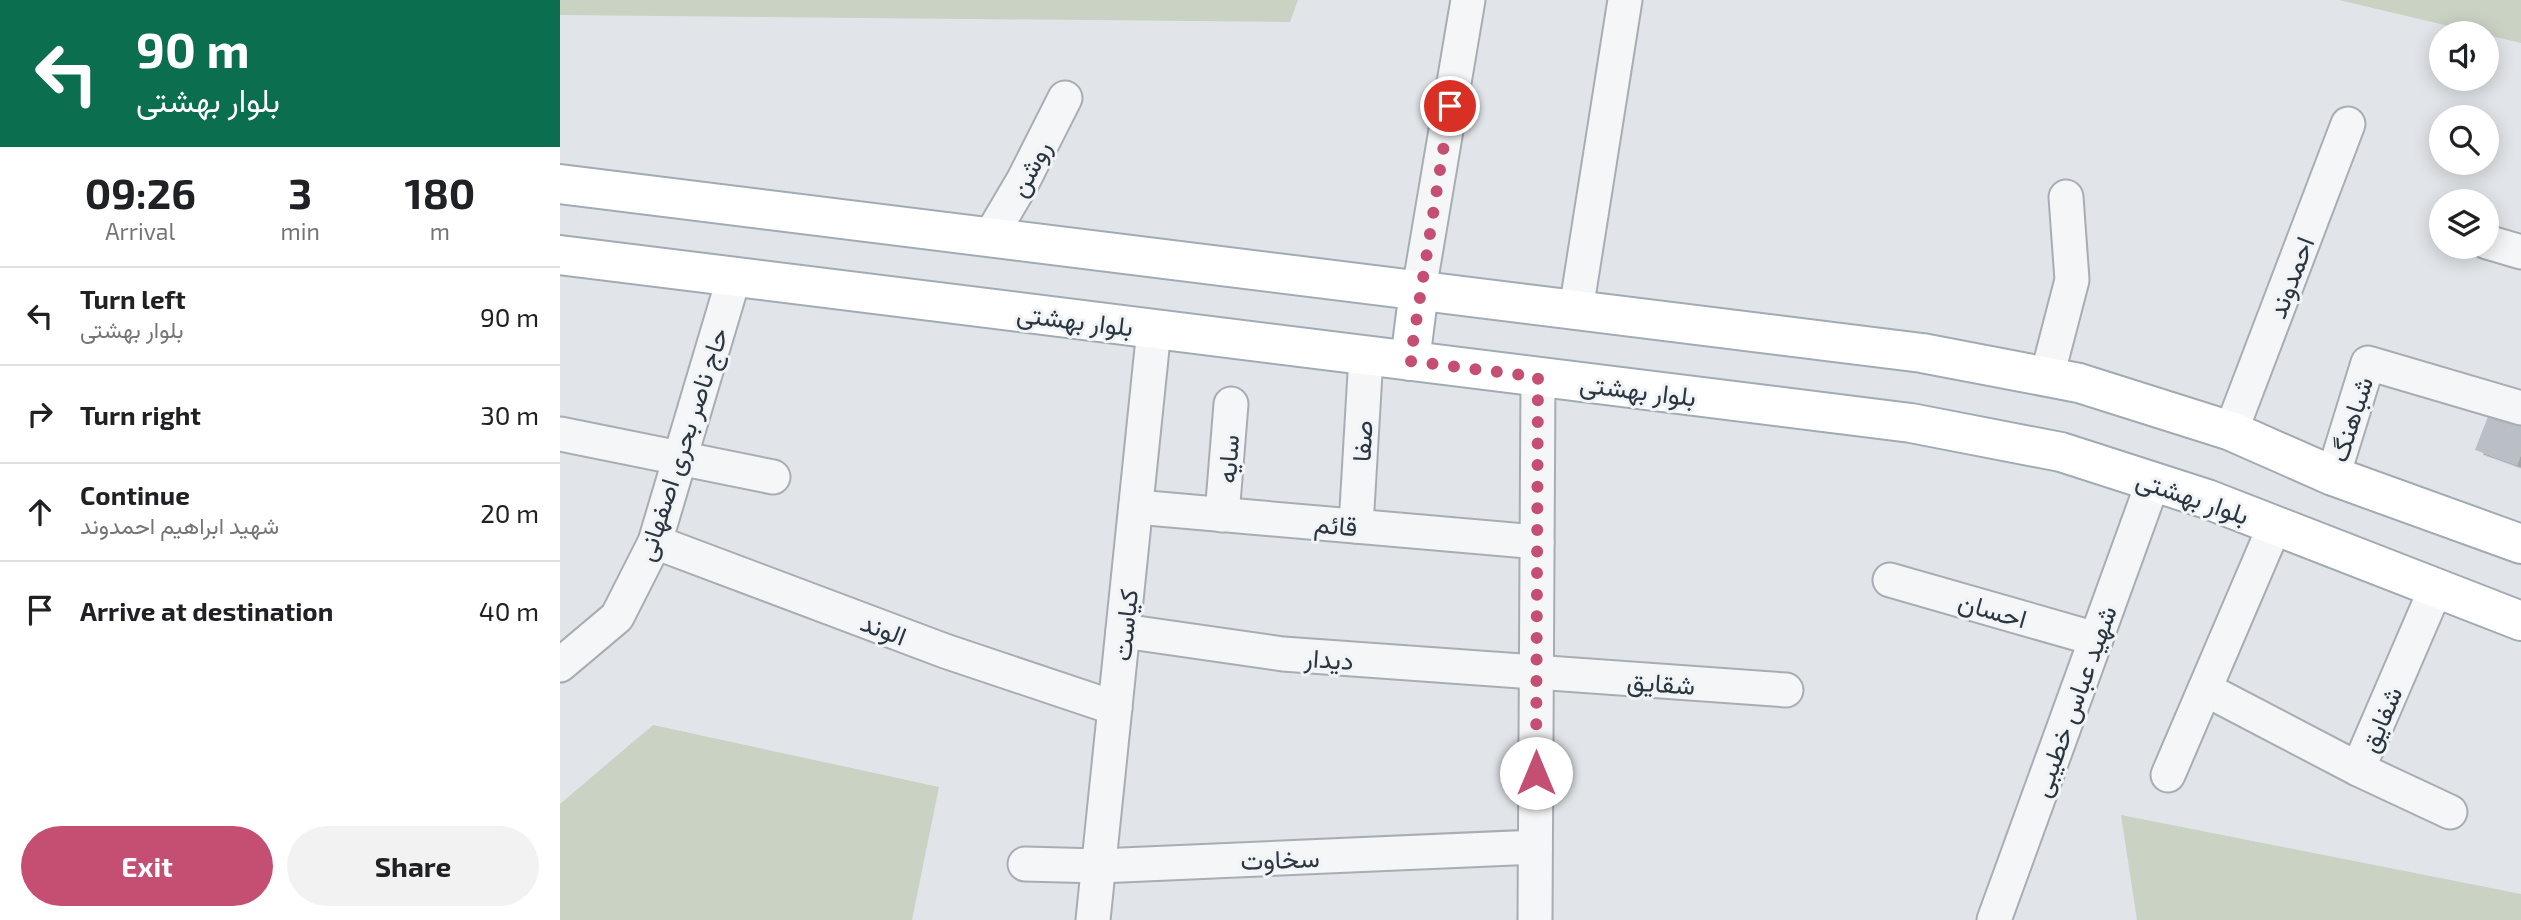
<!DOCTYPE html>
<html lang="en">
<head>
<meta charset="utf-8">
<style>
  body { margin:0; font-family:"Exo 2",Vazirmatn,sans-serif; background:#f2f2f2; color:#202124; height:100vh; display:flex; flex-direction:column; font-size:26px; white-space:nowrap }
  * { box-sizing:border-box; margin:0 }
  p { font-size:23px; color:#757577 }
  .icon { flex:none; width:38px; height:38px; fill:none; stroke:currentColor; stroke-width:2; stroke-linecap:round; stroke-linejoin:round }
  .map { position:relative; flex:1; overflow:hidden }
  .sheet { display:flex; flex-direction:column; background:#fff; width:560px }
  .sheet>* { flex:none }
  .guide { background:#0b6e4f; color:#fff; overflow:hidden }
  .tools { position:absolute; left:1869px; top:21px; display:grid; gap:14px }
  .tools a { display:grid; place-items:center; width:70px; height:70px; border-radius:50%; background:#fff; box-shadow:0 4px 18px #0003; font-size:35px }
  .pin { position:absolute; display:grid; place-items:center; width:60px; height:60px; color:#fff; margin:-30px; border:4px solid #fff; border-radius:50%; box-shadow:0 2px 7px #0007 }
  .me { position:absolute; width:77px; margin:-38px; rotate:0deg; stroke-linejoin:round; filter:drop-shadow(0 0 5px #0008) }
  .turn { display:flex; align-items:center; gap:24px; height:147px; padding:0 21px; font-size:32px }
  .turn .icon { width:91px; height:91px; stroke-width:2.5 }
  .turn b { display:block; font-size:49px; line-height:60px }
  .eta { display:flex; justify-content:space-evenly; align-items:center; height:119px; text-align:center }
  .eta b { font-size:42px; font-weight:700; line-height:49px }
  .primary-button { display:flex; gap:14px; margin-top:auto; padding:14px 21px }
  .primary-button a { flex:1; height:80px; border-radius:42px; background:#c54f72; color:#fff; font-size:28px; font-weight:700; line-height:80px; text-align:center }
  .primary-button a+a { background:#f2f2f2; color:#202124 }
  ul { padding:0; list-style:none }
  li { display:flex; align-items:center; gap:21px; height:98px; padding:0 21px; border-top:2px solid #e0e0e0 }
  li div { flex:1 }
  li b { display:block; font-size:26px }
  li em { font-style:normal }
  main { display:flex; flex:1; min-height:0 }
  .map>svg:first-child { display:block }
  .green { fill:#c9d2c3 }
  .building { fill:#b9bfc5; filter:url(#shadow) }
  .lines { fill:none; stroke-linecap:round; stroke-linejoin:round }
  .minor-casing { stroke:#a7adb3; stroke-width:37 }
  .major-casing { stroke:#a1abb4; stroke-width:42 }
  .minor { stroke:#f4f6f7; stroke-width:33 }
  .major { stroke:#fff; stroke-width:38 }
  .route { stroke:#c54f72; stroke-width:12; stroke-dasharray:0 21.6 }
  .labels { text-anchor:middle; dominant-baseline:central; stroke-width:6; stroke-linejoin:round; paint-order:stroke }
  .street-label { font-size:26px; fill:#2b353f; stroke:#f1f4f6 }
</style>
</head>
<body>
<main>
<section class="sheet">
<div class="guide">
<div class="turn"><svg class="icon" aria-label="left" viewBox="0 0 24 24"><path d="M17 20v-9H6M10 6l-5 5 5 5"/></svg><div><b>90 m</b>بلوار بهشتی</div></div>
</div>
<div class="eta">
<div><b>09:26</b><p>Arrival</p></div>
<div><b>3</b><p>min</p></div>
<div><b>180</b><p>m</p></div>
</div>
<ul>
<li><svg class="icon" aria-label="left" viewBox="0 0 24 24"><path d="M17 20v-9H6M10 6l-5 5 5 5"/></svg><div><b>Turn left</b><p>بلوار بهشتی</p></div><em>90 m</em></li>
<li><svg class="icon" aria-label="right" viewBox="0 0 24 24"><path d="M7 20v-9h11M14 6l5 5-5 5"/></svg><div><b>Turn right</b></div><em>30 m</em></li>
<li><svg class="icon" aria-label="ahead" viewBox="0 0 24 24"><path d="M12 20V5M6 11l6-6 6 6"/></svg><div><b>Continue</b><p>شهید ابراهیم احمدوند</p></div><em>20 m</em></li>
<li><svg class="icon" aria-label="arrive" viewBox="0 0 24 24"><path d="M6 21V4h12l-3 4 3 4H6"/></svg><div><b>Arrive at destination</b></div><em>40 m</em></li>
</ul>
<div class="primary-button"><a>Exit</a><a>Share</a></div>
</section>
<div class="map">
<svg width="1961" height="920" viewBox="0 0 1961 920">
  <defs>
    <filter id="shadow"><feDropShadow dx="8" dy="4.5" stdDeviation="0" flood-color="#0004"/></filter>
  </defs>
  <rect width="100%" height="100%" fill="#e1e5e9"/>
  <g class="green">
    <polygon points="0,0 738,0 730,22 0,15"/>
    <polygon points="1779,0 1961,0 1961,43"/>
    <polygon points="93,725 379,787 352,920 0,920 0,804"/>
    <polygon points="1561,815 1961,894 1961,920 1577,920"/>
  </g>
  <polygon class="building" points="1929,414 1961,426 1961,454 1957,465 1915,450"/>
  <g class="lines">
    <g class="minor-casing">
      <g id="minor">
        <polyline points="430,237 463,181 505,98"/>
        <polyline points="1927,242 1961,252"/>
        <polyline points="859,290 908,0"/>
        <polyline points="1016,310 1065,0"/>
        <polyline points="1487,376 1512,280 1506,197"/>
        <polyline points="1671,431 1788,124"/>
        <polyline points="0,434 213,477"/>
        <polyline points="1773,476 1808,363 1961,408"/>
        <polyline points="576,507 977,542"/>
        <polyline points="662,515 671,404"/>
        <polyline points="796,526 806,356"/>
        <polyline points="95,542 385,651 555,708"/>
        <polyline points="1330,580 1536,639"/>
        <polyline points="563,631 723,654 1226,690"/>
        <polyline points="0,665 57,617 95,542 174,277"/>
        <polyline points="1645,689 1798,769 1876,588"/>
        <polyline points="1798,769 1890,812"/>
        <polyline points="1608,775 1715,525"/>
        <polyline points="465,864 539,866 975,847"/>
        <polyline points="533,920 594,329"/>
        <polyline points="975,920 978,377"/>
        <polyline points="1434,920 1593,482"/>
      </g>
    </g>
    <g class="major-casing">
      <g id="major">
        <polyline points="0,184 1362,353 1519,383 1671,431 1773,476 1961,544"/>
        <polyline points="0,255 1351,423 1501,452 1647,499 1961,621"/>
        <polyline points="850,361 859,290"/>
      </g>
    </g>
    <use href="#minor" class="minor"/>
    <use href="#major" class="major"/>
  </g>
  <g class="lines">
    <polyline class="route" points="890,106 850,361 978,377 976,773"/>
  </g>
  <g class="labels">
    <g class="street-label">
      <text transform="translate(469 168) rotate(-62)">روشن</text>
      <text transform="translate(1730 277) rotate(-69)">احمدوند</text>
      <text transform="translate(515 319) rotate(7)">بلوار بهشتی</text>
      <text transform="translate(1078 389) rotate(7)">بلوار بهشتی</text>
      <text transform="translate(1790 419) rotate(-72)">شباهنگ</text>
      <text transform="translate(801 441) rotate(-87)">صفا</text>
      <text transform="translate(121 444) rotate(-72)">حاج ناصر بحری اصفهانی</text>
      <text transform="translate(667 459) rotate(-86)">سایه</text>
      <text transform="translate(1633 496) rotate(19)">بلوار بهشتی</text>
      <text transform="translate(776 524) rotate(5)">قائم</text>
      <text transform="translate(1433 609) rotate(16)">احسان</text>
      <text transform="translate(564 625) rotate(-84)">کیاست</text>
      <text transform="translate(324 628) rotate(21)">الوند</text>
      <text transform="translate(769 658) rotate(4)">دیدار</text>
      <text transform="translate(1101 682) rotate(4)">شقایق</text>
      <text transform="translate(1513 701) rotate(-70)">شهید عباس خطیبی</text>
      <text transform="translate(1820 719) rotate(-67)">شفایق</text>
      <text transform="translate(720 858) rotate(-2)">سخاوت</text>
    </g>
  </g>
</svg>
<div class="tools">
<a><svg class="icon" aria-label="sound" viewBox="0 0 24 24"><path d="M4 9h4l5-4v14l-5-4H4zM17 9q2 3 0 6"/></svg></a>
<a><svg class="icon" aria-label="search" viewBox="0 0 24 24"><circle cx="10" cy="10" r="6"/><path d="M15 15l6 6"/></svg></a>
<a><svg class="icon" aria-label="layers" viewBox="0 0 24 24"><path d="M12 4l9 5-9 5-9-5zM3 14l9 5 9-5"/></svg></a>
</div>
<div class="pin" style="left:890px;top:106px;background:#d93025"><svg class="icon" aria-label="arrive" viewBox="0 0 24 24"><path d="M6 21V4h12l-3 4 3 4H6"/></svg></div>
<svg class="me" style="left:976px;top:773px" viewBox="-20 -20 40 40"><circle r="19" fill="#fff"/><path d="M0-13L10 11 0 6-10 11z" fill="#c54f72"/></svg>
</div>
</main>
</body>
</html>
